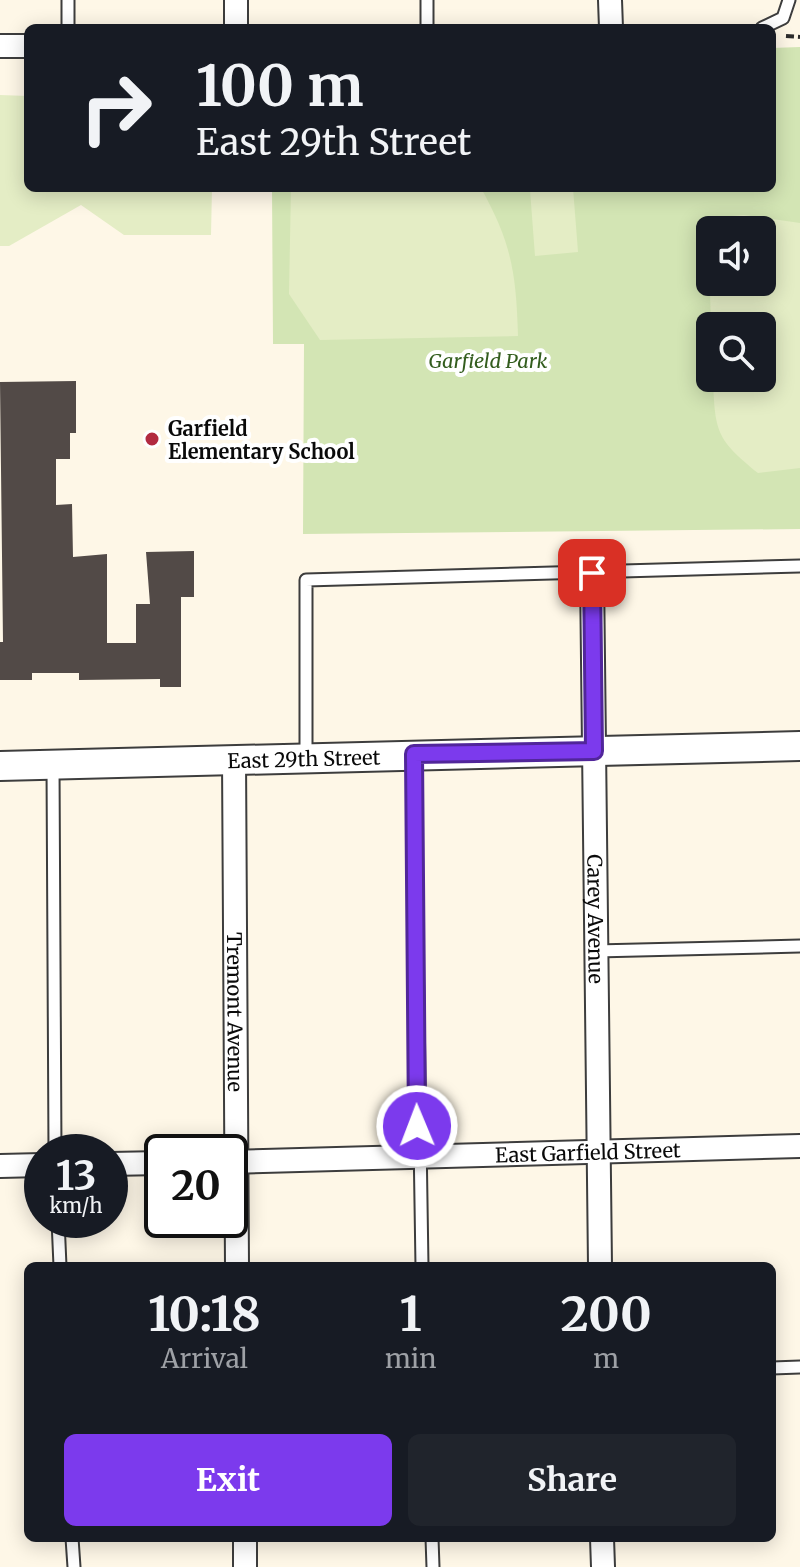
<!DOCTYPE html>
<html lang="en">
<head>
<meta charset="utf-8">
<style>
  body { margin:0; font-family:Merriweather,serif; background:#20242c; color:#f1f3f6; height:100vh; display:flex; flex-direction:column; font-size:30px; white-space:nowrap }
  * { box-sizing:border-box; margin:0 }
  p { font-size:26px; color:#9ea1a6 }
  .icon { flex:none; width:44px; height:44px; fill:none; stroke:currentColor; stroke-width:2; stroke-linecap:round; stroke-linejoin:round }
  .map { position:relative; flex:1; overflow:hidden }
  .panel { position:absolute; left:24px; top:1262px; width:752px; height:280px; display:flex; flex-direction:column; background:#171b24; border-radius:12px; box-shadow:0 4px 20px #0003 }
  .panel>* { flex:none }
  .banner { position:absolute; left:24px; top:24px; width:752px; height:168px; border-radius:12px; box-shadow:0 4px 20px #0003; background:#171b24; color:#f1f3f6; overflow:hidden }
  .tools { position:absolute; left:696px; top:216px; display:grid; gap:16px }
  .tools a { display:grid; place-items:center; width:80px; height:80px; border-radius:12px; background:#171b24; box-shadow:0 4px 20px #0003; font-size:40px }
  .speed { position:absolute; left:24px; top:1134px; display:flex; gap:16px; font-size:40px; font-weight:700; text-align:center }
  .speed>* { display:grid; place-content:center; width:104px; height:104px; border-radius:50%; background:#171b24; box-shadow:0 4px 20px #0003; line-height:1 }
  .speed small { font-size:20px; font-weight:400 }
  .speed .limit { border:4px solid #111; border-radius:12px; background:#fff; color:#111 }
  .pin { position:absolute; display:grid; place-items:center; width:68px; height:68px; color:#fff; margin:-34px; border-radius:16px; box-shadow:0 4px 12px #0006 }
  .me { position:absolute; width:88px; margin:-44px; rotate:359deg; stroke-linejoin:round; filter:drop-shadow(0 0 6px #0008) }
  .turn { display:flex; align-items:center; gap:28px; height:168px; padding:0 40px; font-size:36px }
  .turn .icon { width:104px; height:104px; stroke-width:2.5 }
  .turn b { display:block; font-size:56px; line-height:68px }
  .eta { display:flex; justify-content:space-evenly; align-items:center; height:136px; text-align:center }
  .eta b { font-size:48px; font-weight:700; line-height:56px }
  .button { display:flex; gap:16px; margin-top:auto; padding:16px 40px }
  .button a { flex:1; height:92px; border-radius:12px; background:#7c3aed; color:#fff; font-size:32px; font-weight:700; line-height:92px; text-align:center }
  .button a+a { background:#20242c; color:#f1f3f6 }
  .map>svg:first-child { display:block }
  .green { fill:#d3e5b4; fill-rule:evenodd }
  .pitch { fill:#e4edc5; fill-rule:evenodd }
  .building { fill:#524a47 }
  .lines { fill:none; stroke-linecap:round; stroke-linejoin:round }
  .service-casing { stroke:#3d3d3d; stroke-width:15 }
  .minor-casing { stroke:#3d3d3d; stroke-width:26 }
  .tertiary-casing { stroke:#3d3d3d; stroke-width:32 }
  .path { stroke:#2c2c2c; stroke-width:4; stroke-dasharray:8 4; stroke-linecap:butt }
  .service { stroke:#fff; stroke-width:11 }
  .minor { stroke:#fff; stroke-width:22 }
  .tertiary { stroke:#fff; stroke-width:28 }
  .route-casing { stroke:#51269a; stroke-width:20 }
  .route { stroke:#7c3aed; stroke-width:14 }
  .poi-dot { fill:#b22a40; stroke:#fff; stroke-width:3 }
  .labels { text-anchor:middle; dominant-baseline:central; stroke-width:8; stroke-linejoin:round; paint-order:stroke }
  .park-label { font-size:20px; font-style:italic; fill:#335d1e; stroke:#fff }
  .poi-label { font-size:20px; font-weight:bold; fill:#0a0a0a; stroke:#fff; text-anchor:start }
  .street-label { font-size:20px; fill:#0a0a0a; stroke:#fff }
</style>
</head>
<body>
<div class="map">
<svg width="800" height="1567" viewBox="0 0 800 1567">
  <rect width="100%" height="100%" fill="#fef7e7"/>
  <path class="green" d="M 800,47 L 800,529 L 303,534 L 304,344 L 273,344 L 272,188 L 772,188 L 772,48 ZM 710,230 L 762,230 L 762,282 L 710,282 ZM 710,326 L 762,326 L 762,378 L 710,378 Z"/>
  <g class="pitch">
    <polygon points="0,95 28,96 28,188 212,188 211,235 124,235 81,205 9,246 0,246"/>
    <path d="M 291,188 L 481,188 C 512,244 516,273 518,336 L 320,340 L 289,294 Z"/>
    <polygon points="573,188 578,252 535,256 530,190"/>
    <path d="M 744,215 L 800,223 L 800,468 L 758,473 C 716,439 715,432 713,378 L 762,378 L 762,326 L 711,326 L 708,218 ZM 762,230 L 762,282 L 710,282 L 710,230 Z"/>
  </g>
  <polygon class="building" points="76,381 76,433 70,433 70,459 56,459 56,505 72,504 73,557 107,554 107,643 136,643 136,604 150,604 146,552 194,551 194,597 181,597 181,687 160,687 160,679 79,680 79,673 32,673 32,680 0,680 0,642 3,642 0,382"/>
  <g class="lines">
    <g class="service-casing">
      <g id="service">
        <polyline points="68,0 68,28"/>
        <polyline points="427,0 427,28"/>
        <polyline points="762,28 783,18 789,0"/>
        <polyline points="414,755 422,1266"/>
        <polyline points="306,756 306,580 800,566"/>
        <polyline points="53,765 55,1152"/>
        <polyline points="596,951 800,946"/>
        <polyline points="58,1220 60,1266"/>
        <polyline points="772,1368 800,1367"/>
        <polyline points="72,1538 74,1567"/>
        <polyline points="432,1538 433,1567"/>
      </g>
    </g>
    <g class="minor-casing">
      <g id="minor">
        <polyline points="236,0 236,28"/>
        <polyline points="610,0 611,28"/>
        <polyline points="0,46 28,46"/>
        <path id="s1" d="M 592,573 L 600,1266"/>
        <path id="s2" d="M 234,758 L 237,1266"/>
        <path id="s3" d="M 230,1162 L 800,1146"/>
        <polyline points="110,1164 162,1163"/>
        <polyline points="0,1166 42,1165"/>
        <polyline points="245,1538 245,1567"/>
        <polyline points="602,1538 603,1567"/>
      </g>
    </g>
    <g class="tertiary-casing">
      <g id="tertiary">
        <path id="s4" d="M 0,766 L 800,746"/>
      </g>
    </g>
    <polyline class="path" points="786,36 800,37"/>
    <use href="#service" class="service"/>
    <use href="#minor" class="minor"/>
    <use href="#tertiary" class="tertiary"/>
  </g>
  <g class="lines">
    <g class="route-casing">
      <polyline id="route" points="417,1126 414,754 594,751 592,573"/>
    </g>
    <use href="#route" class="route"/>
  </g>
  <circle class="poi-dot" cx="152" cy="439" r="8"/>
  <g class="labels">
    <g class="park-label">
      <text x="488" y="360">Garfield Park</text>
    </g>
    <g class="poi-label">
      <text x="168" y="428">Garfield<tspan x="168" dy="23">Elementary School</tspan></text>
    </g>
    <g class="street-label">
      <text stroke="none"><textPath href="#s4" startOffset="304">East 29th Street</textPath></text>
      <text stroke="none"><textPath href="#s1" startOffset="346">Carey Avenue</textPath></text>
      <text stroke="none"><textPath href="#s2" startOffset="254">Tremont Avenue</textPath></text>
      <text stroke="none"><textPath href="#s3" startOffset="358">East Garfield Street</textPath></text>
    </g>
  </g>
</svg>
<div class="tools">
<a><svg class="icon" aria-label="sound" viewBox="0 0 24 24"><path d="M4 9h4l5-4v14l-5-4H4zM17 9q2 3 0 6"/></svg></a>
<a><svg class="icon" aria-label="search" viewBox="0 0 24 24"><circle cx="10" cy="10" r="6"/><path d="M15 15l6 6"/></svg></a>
</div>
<div class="speed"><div>13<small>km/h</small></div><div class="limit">20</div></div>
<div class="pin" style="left:592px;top:573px;background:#d93025"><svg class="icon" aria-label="arrive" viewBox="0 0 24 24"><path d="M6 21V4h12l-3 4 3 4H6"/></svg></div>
<svg class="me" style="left:417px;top:1126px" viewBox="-20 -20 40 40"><circle r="17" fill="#7c3aed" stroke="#fff" stroke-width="3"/><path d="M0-11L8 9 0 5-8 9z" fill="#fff"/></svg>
<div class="banner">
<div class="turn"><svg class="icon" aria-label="right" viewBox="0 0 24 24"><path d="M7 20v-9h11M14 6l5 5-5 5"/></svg><div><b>100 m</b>East 29th Street</div></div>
</div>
<section class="panel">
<div class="eta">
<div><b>10:18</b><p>Arrival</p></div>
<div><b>1</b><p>min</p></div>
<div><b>200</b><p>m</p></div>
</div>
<div class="button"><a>Exit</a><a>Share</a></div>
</section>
</div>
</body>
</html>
